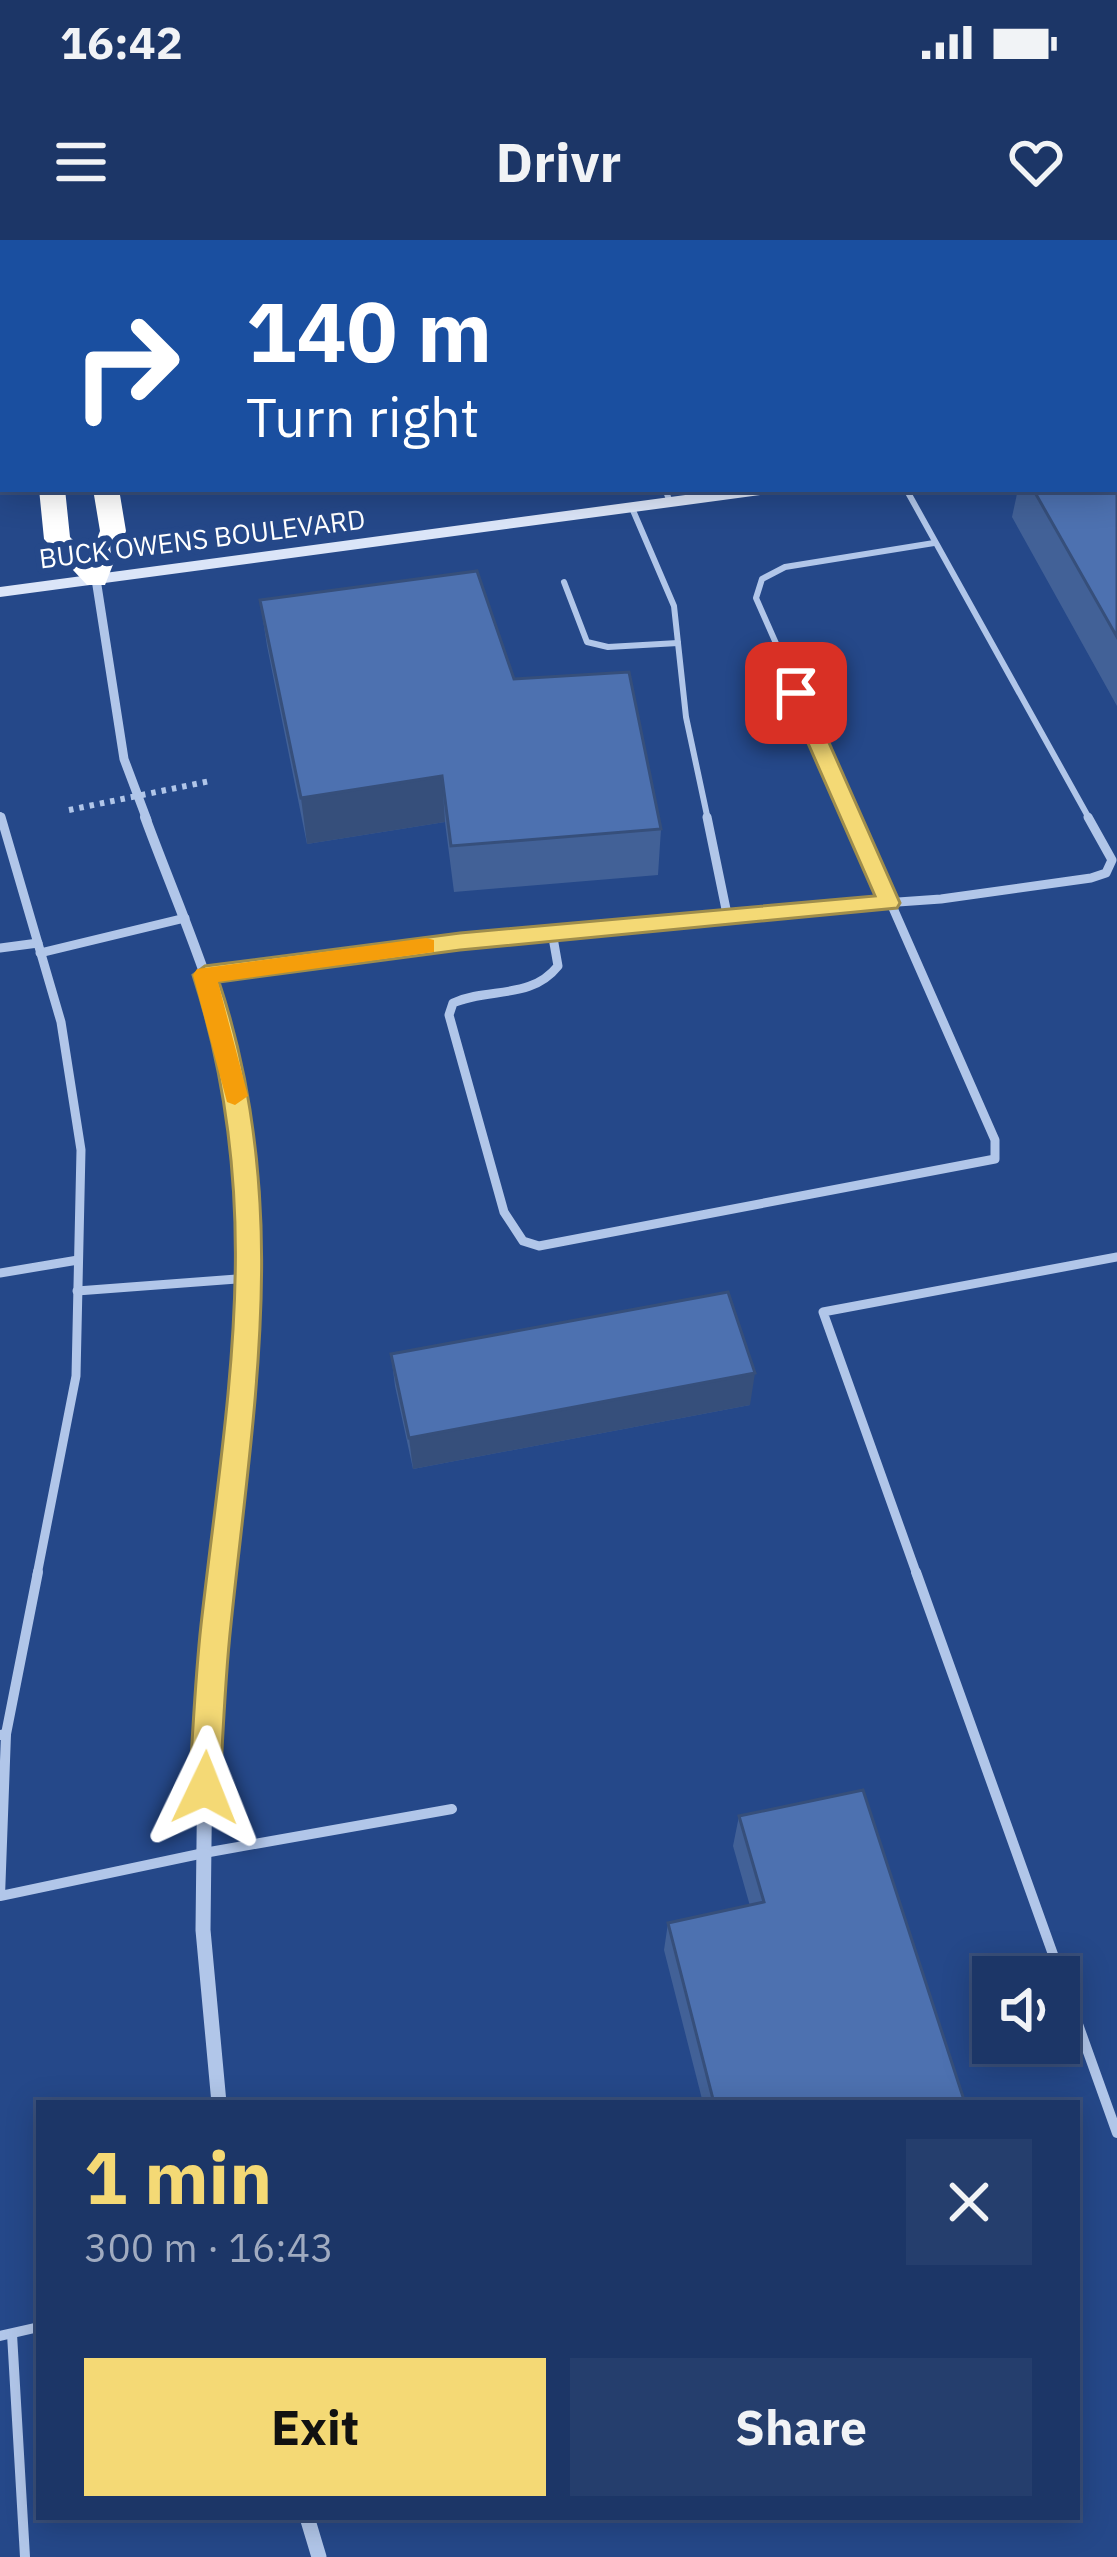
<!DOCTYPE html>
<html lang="en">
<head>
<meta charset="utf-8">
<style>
  body { margin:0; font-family:"IBM Plex Sans",sans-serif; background:#253e6d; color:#f1f3f6; height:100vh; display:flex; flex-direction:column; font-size:45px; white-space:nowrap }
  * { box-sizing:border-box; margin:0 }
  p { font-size:39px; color:#a0abc0 }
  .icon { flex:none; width:66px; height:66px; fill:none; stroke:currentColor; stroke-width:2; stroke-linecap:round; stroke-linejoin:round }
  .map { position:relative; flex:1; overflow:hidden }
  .details { position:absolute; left:36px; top:1860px; width:1044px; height:420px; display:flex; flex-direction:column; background:#1c3667; border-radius:0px; box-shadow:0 6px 30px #0003,0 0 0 3px #3a507b }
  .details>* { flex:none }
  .banner { position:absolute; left:0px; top:0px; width:1119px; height:252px; box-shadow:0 6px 30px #0003,0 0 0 3px #3a507b; background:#1a4fa0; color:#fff; overflow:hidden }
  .buttons { position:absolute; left:972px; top:1716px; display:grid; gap:24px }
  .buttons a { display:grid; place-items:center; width:108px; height:108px; border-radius:0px; background:#1c3667; box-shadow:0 6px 30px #0003,0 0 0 3px #3a507b; font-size:60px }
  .pin { position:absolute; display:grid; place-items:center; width:102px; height:102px; color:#fff; margin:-51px; border-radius:24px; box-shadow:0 6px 18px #0006 }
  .me { position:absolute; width:132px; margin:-66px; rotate:2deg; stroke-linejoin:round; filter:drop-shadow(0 0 9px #0008) }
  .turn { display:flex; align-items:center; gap:42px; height:252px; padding:0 48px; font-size:54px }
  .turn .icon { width:156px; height:156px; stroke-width:2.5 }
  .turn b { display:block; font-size:84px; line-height:102px }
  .round { display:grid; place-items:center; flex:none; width:126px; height:126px; border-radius:0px; background:#253e6d }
  .head { display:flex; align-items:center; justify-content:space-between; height:204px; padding:0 48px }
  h1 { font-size:72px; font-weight:700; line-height:90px; color:#f4d975 }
  .cta { display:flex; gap:24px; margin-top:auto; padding:24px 48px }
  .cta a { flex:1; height:138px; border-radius:0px; background:#f4d975; color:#111; font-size:48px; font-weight:700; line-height:138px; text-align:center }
  .cta a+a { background:#253e6d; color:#f1f3f6 }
  .status { display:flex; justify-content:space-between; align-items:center; height:84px; padding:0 60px; background:#1c3667; direction:ltr }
  .status svg { height:33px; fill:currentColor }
  header { display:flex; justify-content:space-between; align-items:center; height:156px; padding:0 48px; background:#1c3667; font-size:54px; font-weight:700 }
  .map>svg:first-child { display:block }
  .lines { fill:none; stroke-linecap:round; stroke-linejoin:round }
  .lane-far2 { stroke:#b1c6e9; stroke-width:6 }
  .lane-far1 { stroke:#b1c6e9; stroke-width:9 }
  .lane { stroke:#b1c6e9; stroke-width:10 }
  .street-far2 { stroke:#b1c6e9; stroke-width:9 }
  .street-far1 { stroke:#b1c6e9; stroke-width:10 }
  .street { stroke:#b1c6e9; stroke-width:15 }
  .secondary { fill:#dbe5f8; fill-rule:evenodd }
  .highway { fill:#fff; fill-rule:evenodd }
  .path-bridge { stroke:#b1c6e9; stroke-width:6; stroke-dasharray:4.5 6; stroke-linecap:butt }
  .wall { fill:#426197 }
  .shaded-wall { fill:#364f7b }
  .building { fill:#4d71b0; stroke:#364f7b; stroke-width:3 }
  .route { fill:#f4d975; stroke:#9f8d4c; stroke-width:3 }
  .slow { fill:#f59e0b }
  .labels { text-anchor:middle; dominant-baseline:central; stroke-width:12; stroke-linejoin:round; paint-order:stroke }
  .far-street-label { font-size:27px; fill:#fff; stroke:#254889 }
</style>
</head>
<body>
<div class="status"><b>16:42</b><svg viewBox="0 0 49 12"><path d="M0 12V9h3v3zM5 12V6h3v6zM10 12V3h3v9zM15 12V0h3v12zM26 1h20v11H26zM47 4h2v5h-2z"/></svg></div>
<header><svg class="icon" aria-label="menu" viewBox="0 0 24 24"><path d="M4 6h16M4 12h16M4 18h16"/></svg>Drivr<svg class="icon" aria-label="heart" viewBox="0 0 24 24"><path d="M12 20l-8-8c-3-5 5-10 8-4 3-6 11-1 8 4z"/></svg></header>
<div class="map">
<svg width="1117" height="2317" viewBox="0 0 1117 2317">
  <rect width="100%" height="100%" fill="#254889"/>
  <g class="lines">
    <g class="lane-far2">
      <polyline points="665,249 670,262"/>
      <polyline points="906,249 1090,580"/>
      <polyline points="632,268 674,366 686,477 708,580"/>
      <polyline points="564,342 587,402 608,407 678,403"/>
      <polyline points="0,575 2,580"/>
      <polyline points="854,580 756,358 762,339 785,327 934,303"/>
    </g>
    <g class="lane-far1">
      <polyline points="1,577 61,782 81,910 76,1136 37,1335"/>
      <polyline points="727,674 941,659 1091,638 1106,633 1112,620 1088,577"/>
      <path d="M 552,692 L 558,726 C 531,760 489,747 453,763 L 449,775 L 504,972 L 523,1001 L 539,1006 L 995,919 L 995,900 L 853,577"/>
      <polyline points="0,708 38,703"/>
      <polyline points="40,713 185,678"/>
      <polyline points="205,735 460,701 727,674 707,577"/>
      <polyline points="0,1033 78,1020"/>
      <polyline points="77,1051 250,1038"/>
      <polyline points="917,1335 823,1072 1117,1017"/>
    </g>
    <g class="lane">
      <polyline points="916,1332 1117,1893"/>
      <polyline points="6,1494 38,1332"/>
      <polyline points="0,1495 6,1494 0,1656 204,1613 452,1569"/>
      <polyline points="12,2094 25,2317"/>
      <polyline points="0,2096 39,2087"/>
    </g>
    <polyline class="street-far2" points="96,339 124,519 147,580"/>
    <path class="street-far1" d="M 145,577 C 170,645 200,713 221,783 C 273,962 244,1153 224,1335"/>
    <g class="street">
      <polyline points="219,1863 203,1690 205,1516 225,1332"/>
      <polyline points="307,2277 319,2317"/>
    </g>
    <g class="secondary">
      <rect x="1116" y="200" width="1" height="10"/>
      <polygon points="730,249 776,249 768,254 0,357 0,347"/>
    </g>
    <g class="highway">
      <polygon points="3,20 3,34 0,35 0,21"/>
      <rect x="0" y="165" width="3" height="16"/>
      <polygon points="39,249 65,249 70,297 90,318 100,291 93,249 119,249 126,291 105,345 87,345 44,299"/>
    </g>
    <polyline class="path-bridge" points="69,570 210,541"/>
  </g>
  <g class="wall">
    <polygon points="1117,221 1117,466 1012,277 1018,249 1116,249"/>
    <polygon points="260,360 514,439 661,589 658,635 454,652 445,582 307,604 267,406"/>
    <polygon points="391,1114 750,1165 413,1229 395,1146"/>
    <polygon points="739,1576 965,1863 703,1863 664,1710 668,1683 750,1666 733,1606"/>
  </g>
  <g class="shaded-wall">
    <polygon points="442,536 445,582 307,604 301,558"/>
    <polygon points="755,1133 750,1165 413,1229 409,1198"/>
  </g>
  <g class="building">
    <polygon points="1000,0 1108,0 1110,3 973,3"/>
    <polygon points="1116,219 1117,221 1117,397 1033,249 1116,249"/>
    <polygon points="477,331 514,439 629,432 661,589 451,606 442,536 301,558 260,360"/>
    <polygon points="728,1052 755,1133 409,1198 391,1114"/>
    <polygon points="863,1550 965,1863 714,1863 668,1683 764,1662 739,1576"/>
  </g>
  <path class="route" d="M 796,446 L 807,453 L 900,663 L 897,668 L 460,710 L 219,742 C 292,961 254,1162 231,1384 C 225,1439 223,1494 220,1548 L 215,1559 L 205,1563 L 194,1559 L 189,1548 C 193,1494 195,1439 201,1385 C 227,1155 267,963 193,735 L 205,726 L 460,693 L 875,656 L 786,453 Z"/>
  <polygon class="slow" points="426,698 434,700 434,712 218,742 248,856 235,865 227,862 193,735 197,729"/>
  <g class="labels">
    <g class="far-street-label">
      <text transform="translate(202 298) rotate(-7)">BUCK OWENS BOULEVARD</text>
    </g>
  </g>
</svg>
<div class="buttons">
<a><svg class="icon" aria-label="sound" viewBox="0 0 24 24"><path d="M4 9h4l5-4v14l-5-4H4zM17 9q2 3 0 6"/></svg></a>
</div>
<div class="pin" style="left:796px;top:453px;background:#d93025"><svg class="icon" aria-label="arrive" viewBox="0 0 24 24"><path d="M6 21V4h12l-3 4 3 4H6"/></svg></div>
<svg class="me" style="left:205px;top:1548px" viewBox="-20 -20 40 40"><path d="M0-17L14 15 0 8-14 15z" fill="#f4d975" stroke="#fff" stroke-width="4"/></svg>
<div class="banner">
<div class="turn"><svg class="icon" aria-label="right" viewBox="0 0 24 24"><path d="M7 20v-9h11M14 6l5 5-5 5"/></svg><div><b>140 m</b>Turn right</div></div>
</div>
<section class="details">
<div class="head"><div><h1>1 min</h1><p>300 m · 16:43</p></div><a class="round"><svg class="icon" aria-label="close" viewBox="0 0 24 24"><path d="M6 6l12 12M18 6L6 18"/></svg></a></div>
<div class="cta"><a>Exit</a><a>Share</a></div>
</section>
</div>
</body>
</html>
